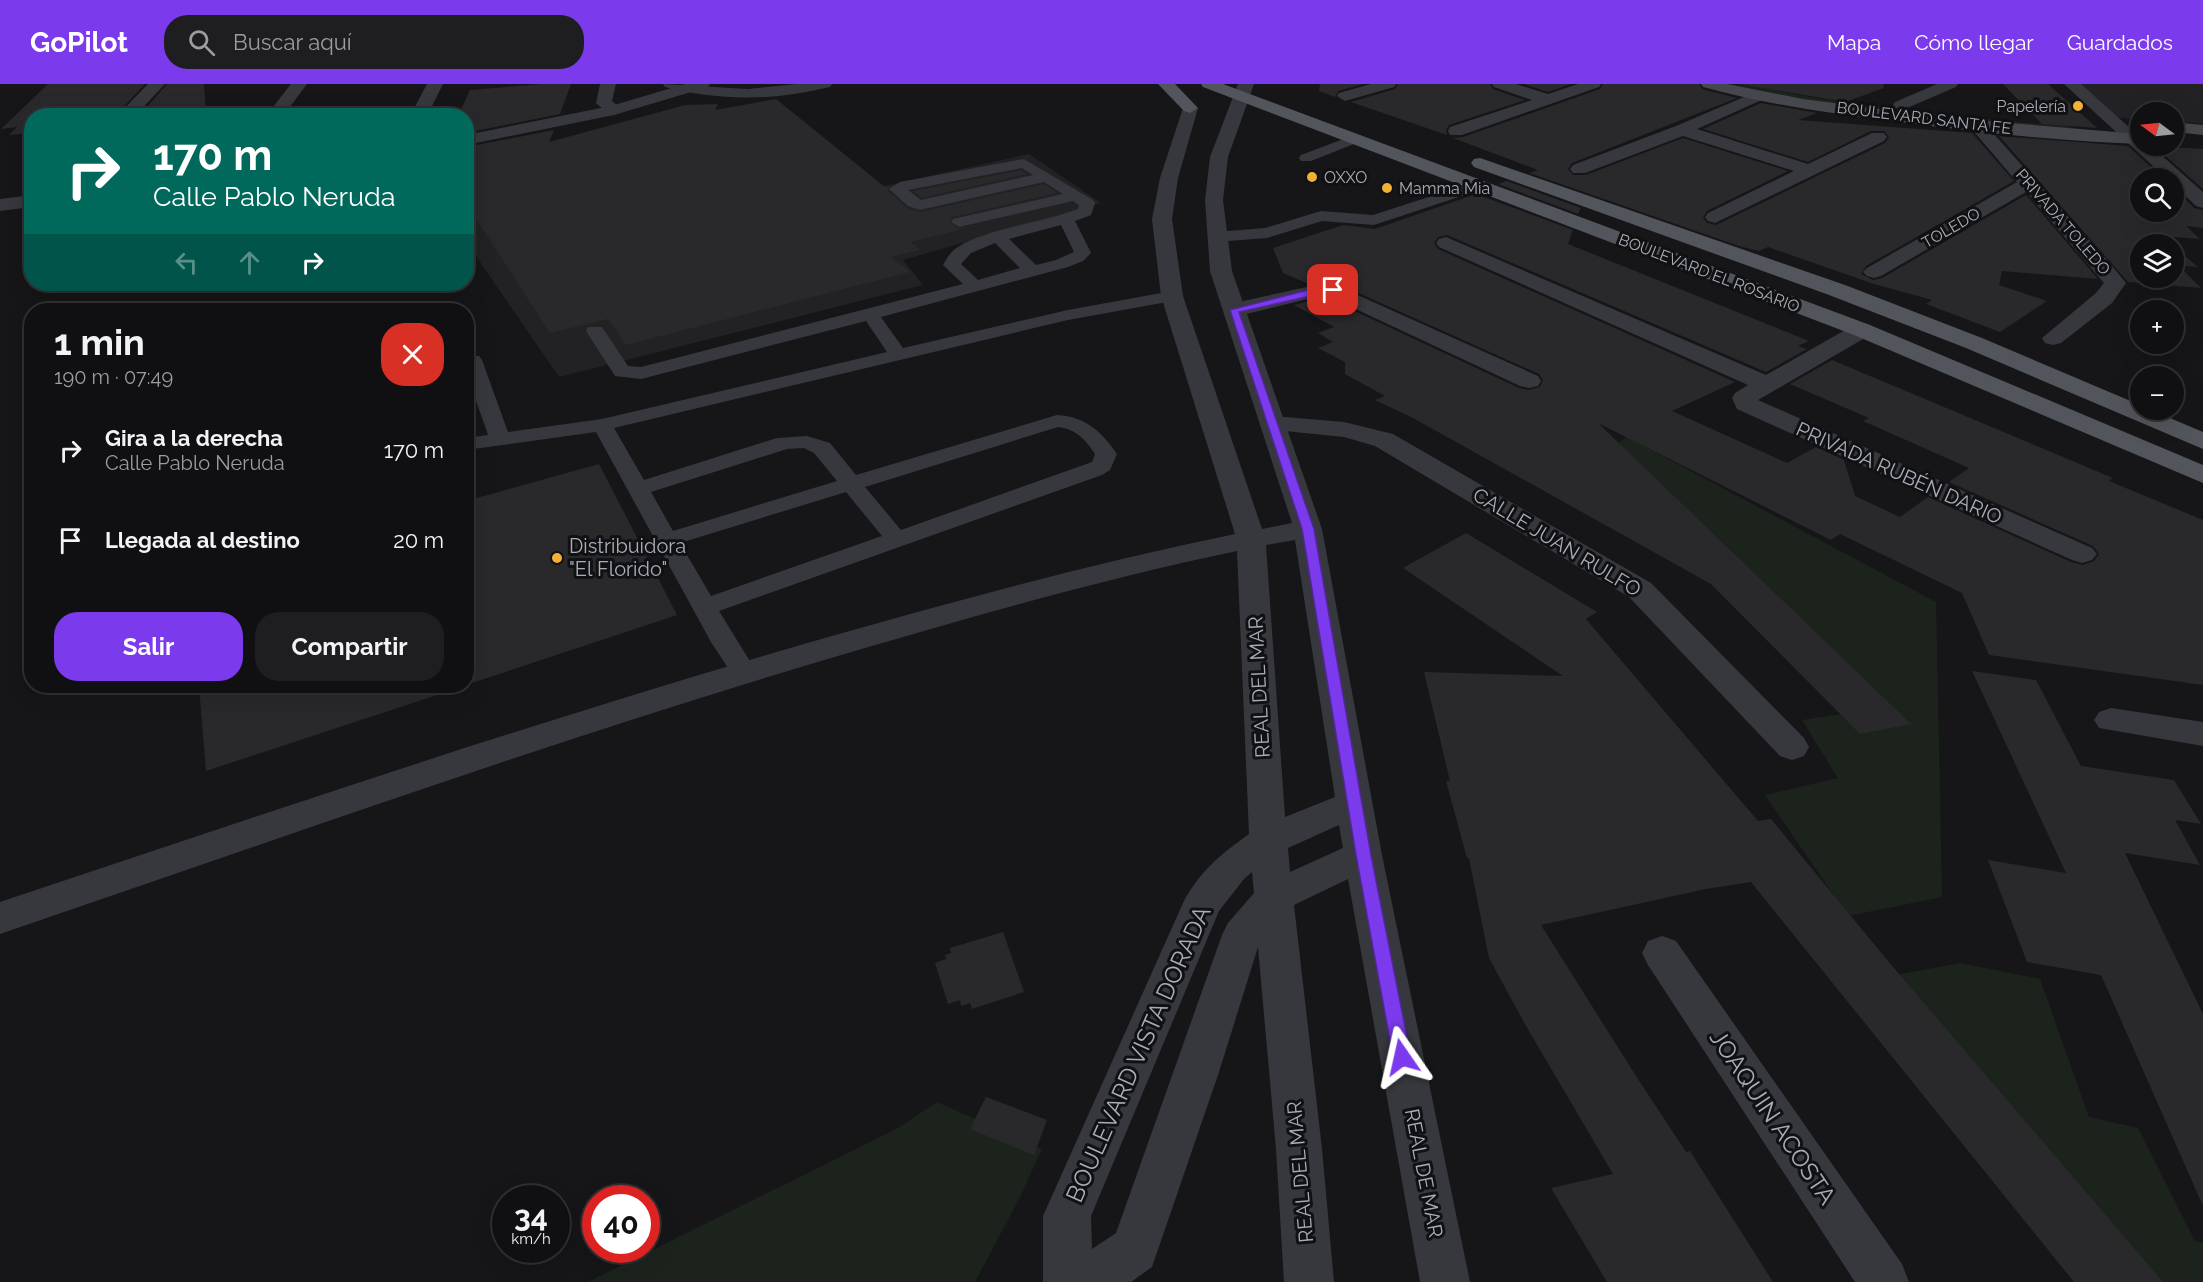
<!DOCTYPE html>
<html lang="es">
<head>
<meta charset="utf-8">
<style>
  body { margin:0; font-family:Raleway,sans-serif; background:#1e1e20; color:#f1f3f6; height:100vh; display:flex; flex-direction:column; font-size:22px; white-space:nowrap }
  * { box-sizing:border-box; margin:0 }
  p { font-size:20px; color:#9c9d9f }
  .icon { flex:none; width:33px; height:33px; fill:none; stroke:currentColor; stroke-width:2; stroke-linecap:round; stroke-linejoin:round }
  .map { position:relative; flex:1; overflow:hidden }
  .sheet { position:absolute; left:24px; top:219px; width:450px; height:390px; display:flex; flex-direction:column; background:#101012; border-radius:24px; box-shadow:0 6px 24px #0002,0 0 0 2px #303032 }
  .sheet>* { flex:none }
  .banner { position:absolute; left:24px; top:24px; width:450px; height:183px; border-radius:24px; box-shadow:0 6px 24px #0002,0 0 0 2px #303032; background:#00695c; color:#fff; overflow:hidden }
  .needle { width:39px; rotate:285deg }
  .tools { position:absolute; left:2130px; top:18px; display:grid; gap:12px }
  .tools a { display:grid; place-items:center; width:54px; height:54px; border-radius:50%; background:#101012; box-shadow:0 6px 24px #0002,0 0 0 2px #303032; font-size:30px }
  .speed { position:absolute; left:492px; top:1101px; display:flex; gap:12px; font-size:30px; font-weight:700; text-align:center }
  .speed>* { display:grid; place-content:center; width:78px; height:78px; border-radius:50%; background:#101012; box-shadow:0 6px 24px #0002,0 0 0 2px #303032; line-height:1 }
  .speed small { font-size:15px; font-weight:400 }
  .speed .limit { border:9px solid #d22; background:#fff; color:#111 }
  .pin { position:absolute; display:grid; place-items:center; width:51px; height:51px; color:#fff; margin:-26px; border-radius:12px; box-shadow:0 3px 9px #0006 }
  .me { position:absolute; width:66px; margin:-33px; rotate:349deg; stroke-linejoin:round; filter:drop-shadow(0 0 4px #0008) }
  .turn { display:flex; align-items:center; gap:21px; height:126px; padding:0 30px; font-size:27px }
  .turn .icon { width:78px; height:78px; stroke-width:2.5 }
  .turn b { display:block; font-size:42px; line-height:51px }
  .lanes { display:flex; align-items:center; height:57px; padding:0 30px; background:#0003; justify-content:center; gap:30px; direction:ltr }
  .lanes .off { opacity:.35 }
  .round { display:grid; place-items:center; flex:none; width:63px; height:63px; border-radius:24px; background:#1e1e20 }
  .head { display:flex; align-items:center; justify-content:space-between; height:102px; padding:0 30px }
  h1 { font-size:36px; font-weight:700; line-height:45px }
  .cta { display:flex; gap:12px; margin-top:auto; padding:12px 30px }
  .cta a { flex:1; height:69px; border-radius:24px; background:#7c3aed; color:#fff; font-size:24px; font-weight:700; line-height:69px; text-align:center }
  .cta a+a { background:#1e1e20; color:#f1f3f6 }
  ul { padding:0; list-style:none }
  li { display:flex; align-items:center; gap:18px; height:90px; padding:0 30px }
  li div { flex:1 }
  li b { display:block; font-size:22px }
  li em { font-style:normal }
  header { display:flex; align-items:center; gap:36px; box-sizing:border-box; height:84px; padding:0 30px; background:#7c3aed; color:#fff }
  header strong { font-size:28px }
  nav { display:flex; gap:33px; margin-inline-start:auto; font-size:21px }
  .search { width:420px; height:54px; background:#1e1e20; display:flex; align-items:center; gap:15px; box-sizing:border-box; padding:0 21px; border-radius:24px; color:#9c9d9f; font-size:22px }
  .map>svg:first-child { display:block }
  .built { fill:#222225 }
  .green { fill:#1c231d }
  .building { fill:#29292c }
  .lines { fill:none; stroke-linecap:round; stroke-linejoin:round }
  .service { fill:#37383d; fill-rule:evenodd }
  .minor { fill:#37383d; fill-rule:evenodd }
  .tertiary { fill:#37383d; fill-rule:evenodd }
  .secondary { fill:#45474d; fill-rule:evenodd }
  .primary { fill:#53555c; fill-rule:evenodd }
  .route { fill:#7c3aed; stroke:#51269a; stroke-width:1.5 }
  .poi-dot { fill:#f2b134; stroke:#111113; stroke-width:2 }
  .labels { text-anchor:middle; dominant-baseline:central; stroke-width:6; stroke-linejoin:round; paint-order:stroke }
  .far-poi-label { font-size:16px; fill:#a8adb8; stroke:#111113; text-anchor:start }
  .far-street-label { font-size:16px; fill:#a8adb8; stroke:#111113 }
  .street-label { font-size:20px; fill:#a8adb8; stroke:#111113 }
  .poi-label { font-size:20px; fill:#a8adb8; stroke:#111113; text-anchor:start }
  .near-street-label { font-size:24px; fill:#a8adb8; stroke:#111113 }
</style>
</head>
<body>
<header>
<strong>GoPilot</strong>
<div class="search"><svg class="icon" aria-label="search" viewBox="0 0 24 24"><circle cx="10" cy="10" r="6"/><path d="M15 15l6 6"/></svg>Buscar aquí</div>
<nav><a>Mapa</a><a>Cómo llegar</a><a>Guardados</a></nav>
</header>
<div class="map">
<svg width="2203" height="1198" viewBox="0 0 2203 1198">
  <rect width="100%" height="100%" fill="#161618"/>
  <g class="built">
    <polygon points="2079,0 2203,0 2203,40 2174,37 2174,28 2140,28 2140,35 2117,34"/>
    <polygon points="1029,70 1101,119 903,176 923,201 559,293 467,159 466,110 861,107"/>
  </g>
  <g class="green">
    <path d="M 1718,0 C 1759,0 1800,13 1840,18 C 1917,29 1992,37 2069,42 L 2075,45 L 1997,40 L 1850,24 Z"/>
    <polygon points="1627,353 1936,518 1942,813 1848,832 1765,711 1838,694 1802,636 1869,626 1609,364"/>
    <polygon points="1960,879 2040,895 2089,1033 2138,1044 2195,1157 2203,1159 2203,1198 2161,1198 1896,891"/>
    <polygon points="937,1018 1042,1065 1020,1113 975,1198 588,1198 898,1044"/>
  </g>
  <g class="building">
    <polygon points="48,0 145,0 115,32 32,32 32,49 9,51 17,43 1,45"/>
    <polygon points="167,0 204,0 206,27 139,32"/>
    <polygon points="542,0 571,0 560,30 466,49 466,32 458,32 470,6"/>
    <polygon points="1320,0 1363,0 1338,7 1335,13 1319,7"/>
    <polygon points="1398,0 1490,0 1493,5 1525,16 1449,41 1446,46 1447,51 1351,18 1395,5"/>
    <polygon points="1524,0 1571,0 1548,8"/>
    <polygon points="1603,0 1699,0 1702,5 1737,14 1572,79 1568,85 1573,91 1586,91 1683,54 1788,87 1707,127 1703,134 1707,139 1716,141 1885,59 1889,53 1884,47 1871,47 1808,78 1703,45 1761,19 1817,29 1798,36 1972,49 2014,97 1866,182 1861,190 1873,196 1882,194 2026,111 2098,195 2002,187 1999,201 2047,217 2000,248 1926,220 1932,216 1874,200 1768,163 1759,167 1739,162 1529,89 1538,86 1453,54 1463,53 1600,5"/>
    <polygon points="1739,0 1883,0 1884,4 1845,18"/>
    <polygon points="2003,0 2048,0 2097,44 2042,40"/>
    <polygon points="776,15 885,103 890,102 888,107 907,124 920,128 1044,100 1057,109 952,133 949,138 960,145 999,136 911,158 920,166 891,173 910,188 626,261 608,235 550,249 466,119 466,63 554,46 549,58 685,21 718,20 715,26"/>
    <polygon points="1999,52 2128,62 2163,94 2140,94 2140,128 2174,128 2174,104 2194,124 2203,126 2203,144 2186,142 2200,155 2159,152 2170,160 2140,160 2140,194 2174,194 2174,163 2198,183 2178,181 2201,204 2128,198"/>
    <polygon points="2154,62 2203,65 2203,105"/>
    <polygon points="1022,86 1027,90 922,114 913,107"/>
    <polygon points="1507,97 1581,124 1578,130 1498,100"/>
    <polygon points="1476,110 1573,146 1568,160 1809,257 1798,262 1807,265 1766,288 1447,151 1438,153 1434,159 1438,165 1735,298 1672,327 1787,379 1816,363 1844,376 1855,412 1900,433 1928,413 2071,478 2083,481 2094,477 2099,470 2093,462 1949,398 1969,384 1863,337 1869,334 1790,300 1832,276 2113,394 2109,397 2203,436 2203,601 1989,571 1962,509 1840,450 1831,456 1598,339 1911,640 1860,650 1711,500 1413,334 1375,316 1385,312 1345,290 1345,278 1318,264 1333,258 1318,249 1334,243 1294,221 1316,215 1329,215 1519,304 1529,306 1540,303 1543,296 1539,290 1334,198 1309,200 1283,189 1273,164 1343,141 1375,145"/>
    <polygon points="599,380 677,531 466,601 466,417"/>
    <polygon points="1466,449 1597,528 1586,535 1758,737 1771,735 1888,877 2163,1198 2074,1198 1751,798 1706,805 1541,841 1636,992 1686,1068 1690,1067 1773,1198 1607,1198 1551,1104 1613,1090 1526,942 1489,874 1469,774 1467,774 1446,697 1450,697 1424,588 1563,592 1403,484"/>
    <polygon points="1972,587 2036,596 2081,682 2174,696 2201,740 2175,736 2200,781 2125,769 2203,930 2203,1122 2101,891 2027,878 1988,776 2066,789"/>
    <polygon points="199,602 442,602 443,609 206,687"/>
    <polygon points="1003,848 1024,908 972,925 970,919 961,922 960,916 948,920 935,879 946,875 945,871 951,869 950,864"/>
    <polygon points="986,1013 1047,1036 1034,1071 970,1045"/>
  </g>
  <g class="lines">
    <g class="service">
      <polygon points="1354,51 1359,52 1361,55 1359,58 1311,77 1301,77 1299,74 1301,71"/>
      <path d="M 1024,75 L 1093,116 L 1095,119 L 1091,131 L 1075,137 L 1091,169 L 1083,177 L 1068,183 L 881,233 L 903,264 L 1068,226 L 1172,207 L 1178,208 L 1181,212 L 1178,216 L 1068,236 L 614,344 L 644,396 L 777,354 L 807,352 L 830,359 L 856,391 L 1057,331 C 1086,333 1101,347 1117,370 L 1110,386 L 1102,391 L 719,527 L 756,587 L 752,593 L 743,596 L 734,593 L 711,558 L 596,348 L 466,366 L 466,354 L 488,351 L 466,288 L 466,272 L 479,272 L 482,276 L 508,348 L 602,335 L 887,268 L 866,237 L 641,295 L 615,292 L 586,247 L 588,243 L 602,243 L 628,282 L 641,283 L 963,200 L 943,181 C 947,174 951,167 958,163 C 986,145 1044,138 1078,125 L 1079,121 L 1073,117 L 959,143 L 951,138 L 953,135 L 1063,110 L 1044,98 L 920,126 L 908,122 L 889,105 L 900,98 ZM 1022,84 L 1033,91 L 921,116 L 908,106 ZM 1061,141 L 1074,168 L 1056,176 L 1036,181 L 1009,155 ZM 995,159 L 1020,184 L 978,196 L 961,180 L 971,169 ZM 1058,343 C 1076,345 1086,356 1095,370 L 1092,378 L 901,446 L 865,403 ZM 804,364 L 814,369 L 837,397 L 673,447 L 651,408 L 787,365 ZM 846,408 L 882,452 L 711,512 L 680,459 Z"/>
      <polygon points="1478,97 1483,99 1486,102 1483,105 1374,141 1322,137 1267,154 1216,158 1208,153 1216,148 1265,144 1321,127 1373,131"/>
    </g>
    <g class="minor">
      <polygon points="148,0 165,0 135,32 117,32"/>
      <polygon points="291,0 307,0 283,32 266,32"/>
      <polygon points="427,0 443,0 427,32 410,32"/>
      <polygon points="600,0 616,0 612,17 622,26 620,29 608,29 596,19"/>
      <path d="M 663,0 L 748,5 L 797,0 L 832,0 L 830,3 C 774,17 720,17 665,3 Z"/>
      <polygon points="1371,0 1396,0 1394,3 1345,17 1337,12 1339,9"/>
      <polygon points="1492,0 1516,0 1548,10 1578,0 1601,0 1599,3 1462,51 1450,51 1448,47 1450,43 1532,16 1494,3"/>
      <polygon points="1937,0 1958,0 1956,3 1907,24 1895,24 1893,21 1895,18"/>
      <polygon points="2064,0 2081,0 2140,53 2140,62 2151,62 2203,108 2203,124 2196,122 2174,101 2174,94 2166,94"/>
      <polygon points="1758,7 1764,9 1766,12 1764,15 1697,45 1808,80 1872,49 1884,49 1887,53 1884,57 1715,139 1708,137 1705,133 1708,129 1794,87 1683,52 1585,89 1573,89 1570,85 1573,81 1676,42"/>
      <polygon points="1978,38 1984,39 2107,176 2126,199 2112,219 2061,259 2053,261 2045,259 2042,254 2096,209 2104,199 2026,108 1881,192 1874,194 1867,192 1863,188 1867,184 2017,98 1970,43"/>
      <polygon points="1446,153 1766,291 1854,241 1862,239 1870,241 1873,246 1870,251 1758,316 2092,464 2097,470 2092,476 2082,479 2072,476 1737,325 1732,314 1735,309 1748,301 1439,163 1436,159 1439,155"/>
      <polygon points="1333,200 1538,292 1541,297 1538,302 1529,304 1520,302 1330,213 1316,213 1234,233 1226,231 1223,226 1226,221 1234,219 1316,201"/>
      <polygon points="1273,332 1344,338 1393,350 1651,499 1804,654 1809,663 1804,672 1792,676 1780,672 1629,513 1375,362 1344,353 1264,345 1260,340 1264,335"/>
      <polygon points="2111,624 2203,638 2203,662 2099,644 2094,636 2099,628"/>
      <polygon points="1662,852 1676,857 1902,1180 1909,1198 1855,1198 1648,881 1642,869 1648,857"/>
    </g>
    <g class="tertiary">
      <polygon points="685,0 710,0 708,3 614,31 466,61 466,51 611,22"/>
      <path d="M 1238,0 L 1254,0 L 1228,73 L 1223,116 L 1232,187 L 1322,445 L 1382,771 L 1470,1198 L 1420,1198 L 1348,795 L 1294,821 L 1322,1065 L 1334,1198 L 1284,1198 L 1276,1065 L 1258,863 L 1219,988 L 1152,1183 L 1131,1198 L 1043,1198 L 1043,1132 L 1183,819 C 1199,788 1221,770 1249,750 L 1237,467 C 1112,493 988,528 865,564 C 573,649 288,752 0,850 L 0,818 C 279,725 557,630 839,550 C 970,513 1102,477 1235,450 L 1161,212 L 1152,135 L 1160,94 L 1184,21 L 1190,19 L 1198,24 L 1178,94 L 1172,135 L 1183,212 L 1262,445 L 1292,439 L 1210,187 L 1205,116 L 1210,73 ZM 1295,456 L 1335,713 L 1285,733 L 1266,461 ZM 1339,741 L 1343,764 L 1290,788 L 1288,764 ZM 1252,788 L 1254,809 L 1228,839 L 1222,851 L 1116,1149 L 1092,1165 L 1091,1132 L 1219,827 L 1244,795 Z"/>
      <polygon points="32,111 32,123 0,127 0,115"/>
    </g>
    <g class="secondary">
      <path d="M 1701,0 L 1727,0 L 1803,15 L 1949,34 L 2140,50 L 2140,60 C 2058,57 1974,48 1891,37 C 1828,29 1765,20 1703,3 Z"/>
      <polygon points="2174,38 2203,41 2203,51 2174,48"/>
    </g>
    <g class="primary">
      <polygon points="1158,0 1175,0 1198,24 1190,29 1184,27"/>
      <polygon points="1201,0 1223,0 1870,241 2203,381 2203,399 1854,251 1203,3"/>
      <polygon points="1480,74 1845,201 1982,254 2140,321 2140,326 2151,326 2203,348 2203,365 1966,264 1829,211 1474,83 1471,79 1474,75"/>
    </g>
  </g>
  <polygon class="route" points="1316,204 1333,204 1338,206 1239,228 1314,445 1371,771 1411,973 1409,979 1402,981 1396,979 1393,973 1356,771 1302,445 1230,226"/>
  <g class="poi-dot">
    <circle cx="2078" cy="22" r="6"/>
    <circle cx="1312" cy="93" r="6"/>
    <circle cx="1387" cy="104" r="6"/>
    <circle cx="557" cy="474" r="6"/>
  </g>
  <g class="labels">
    <g class="far-poi-label">
      <text x="2066" y="22" text-anchor="end">Papelería</text>
      <text x="1324" y="93">OXXO</text>
      <text x="1399" y="104">Mamma Mia</text>
    </g>
    <g class="far-street-label">
      <text transform="translate(1924 34) rotate(7)">BOULEVARD SANTA FE</text>
      <text transform="translate(2063 138) rotate(49)">PRIVADA TOLEDO</text>
      <text transform="translate(1951 144) rotate(-30)">TOLEDO</text>
      <text transform="translate(1709 189) rotate(21)">BOULEVARD EL ROSARIO</text>
    </g>
    <g class="street-label">
      <text transform="translate(1899 389) rotate(24)">PRIVADA RUBÉN DARIO</text>
      <text transform="translate(1557 458) rotate(31)">CALLE JUAN RULFO</text>
      <text transform="translate(1259 603) rotate(-93)">REAL DEL MAR</text>
      <text transform="translate(1300 1088) rotate(-95)">REAL DEL MAR</text>
      <text transform="translate(1424 1089) rotate(79)">REAL DE MAR</text>
    </g>
    <g class="poi-label">
      <text x="569" y="462">Distribuidora<tspan x="569" dy="23">"El Florido"</tspan></text>
    </g>
    <g class="near-street-label">
      <text transform="translate(1138 970) rotate(-66)">BOULEVARD VISTA DORADA</text>
      <text transform="translate(1773 1033) rotate(56)">JOAQUIN ACOSTA</text>
    </g>
  </g>
</svg>
<div class="tools">
<a><svg class="needle" viewBox="-14 -14 28 28"><path d="M0-13l5 13h-10z" fill="#e53935"/><path d="M0 13l5-13h-10z" fill="#9c9d9f"/></svg></a>
<a><svg class="icon" aria-label="search" viewBox="0 0 24 24"><circle cx="10" cy="10" r="6"/><path d="M15 15l6 6"/></svg></a>
<a><svg class="icon" aria-label="layers" viewBox="0 0 24 24"><path d="M12 4l9 5-9 5-9-5zM3 14l9 5 9-5"/></svg></a>
<a>+</a>
<a>−</a>
</div>
<div class="speed"><div>34<small>km/h</small></div><div class="limit">40</div></div>
<div class="pin" style="left:1333px;top:206px;background:#d93025"><svg class="icon" aria-label="arrive" viewBox="0 0 24 24"><path d="M6 21V4h12l-3 4 3 4H6"/></svg></div>
<svg class="me" style="left:1402px;top:973px" viewBox="-20 -20 40 40"><path d="M0-17L14 15 0 8-14 15z" fill="#7c3aed" stroke="#fff" stroke-width="4"/></svg>
<div class="banner">
<div class="turn"><svg class="icon" aria-label="right" viewBox="0 0 24 24"><path d="M7 20v-9h11M14 6l5 5-5 5"/></svg><div><b>170 m</b>Calle Pablo Neruda</div></div>
<div class="lanes"><svg class="icon off" aria-label="left" viewBox="0 0 24 24"><path d="M17 20v-9H6M10 6l-5 5 5 5"/></svg><svg class="icon off" aria-label="ahead" viewBox="0 0 24 24"><path d="M12 20V5M6 11l6-6 6 6"/></svg><svg class="icon" aria-label="right" viewBox="0 0 24 24"><path d="M7 20v-9h11M14 6l5 5-5 5"/></svg></div>
</div>
<section class="sheet">
<div class="head"><div><h1>1 min</h1><p>190 m · 07:49</p></div><a class="round" style="background:#d93025;color:#fff"><svg class="icon" aria-label="close" viewBox="0 0 24 24"><path d="M6 6l12 12M18 6L6 18"/></svg></a></div>
<ul>
<li><svg class="icon" aria-label="right" viewBox="0 0 24 24"><path d="M7 20v-9h11M14 6l5 5-5 5"/></svg><div><b>Gira a la derecha</b><p>Calle Pablo Neruda</p></div><em>170 m</em></li>
<li><svg class="icon" aria-label="arrive" viewBox="0 0 24 24"><path d="M6 21V4h12l-3 4 3 4H6"/></svg><div><b>Llegada al destino</b></div><em>20 m</em></li>
</ul>
<div class="cta"><a>Salir</a><a>Compartir</a></div>
</section>
</div>
</body>
</html>
